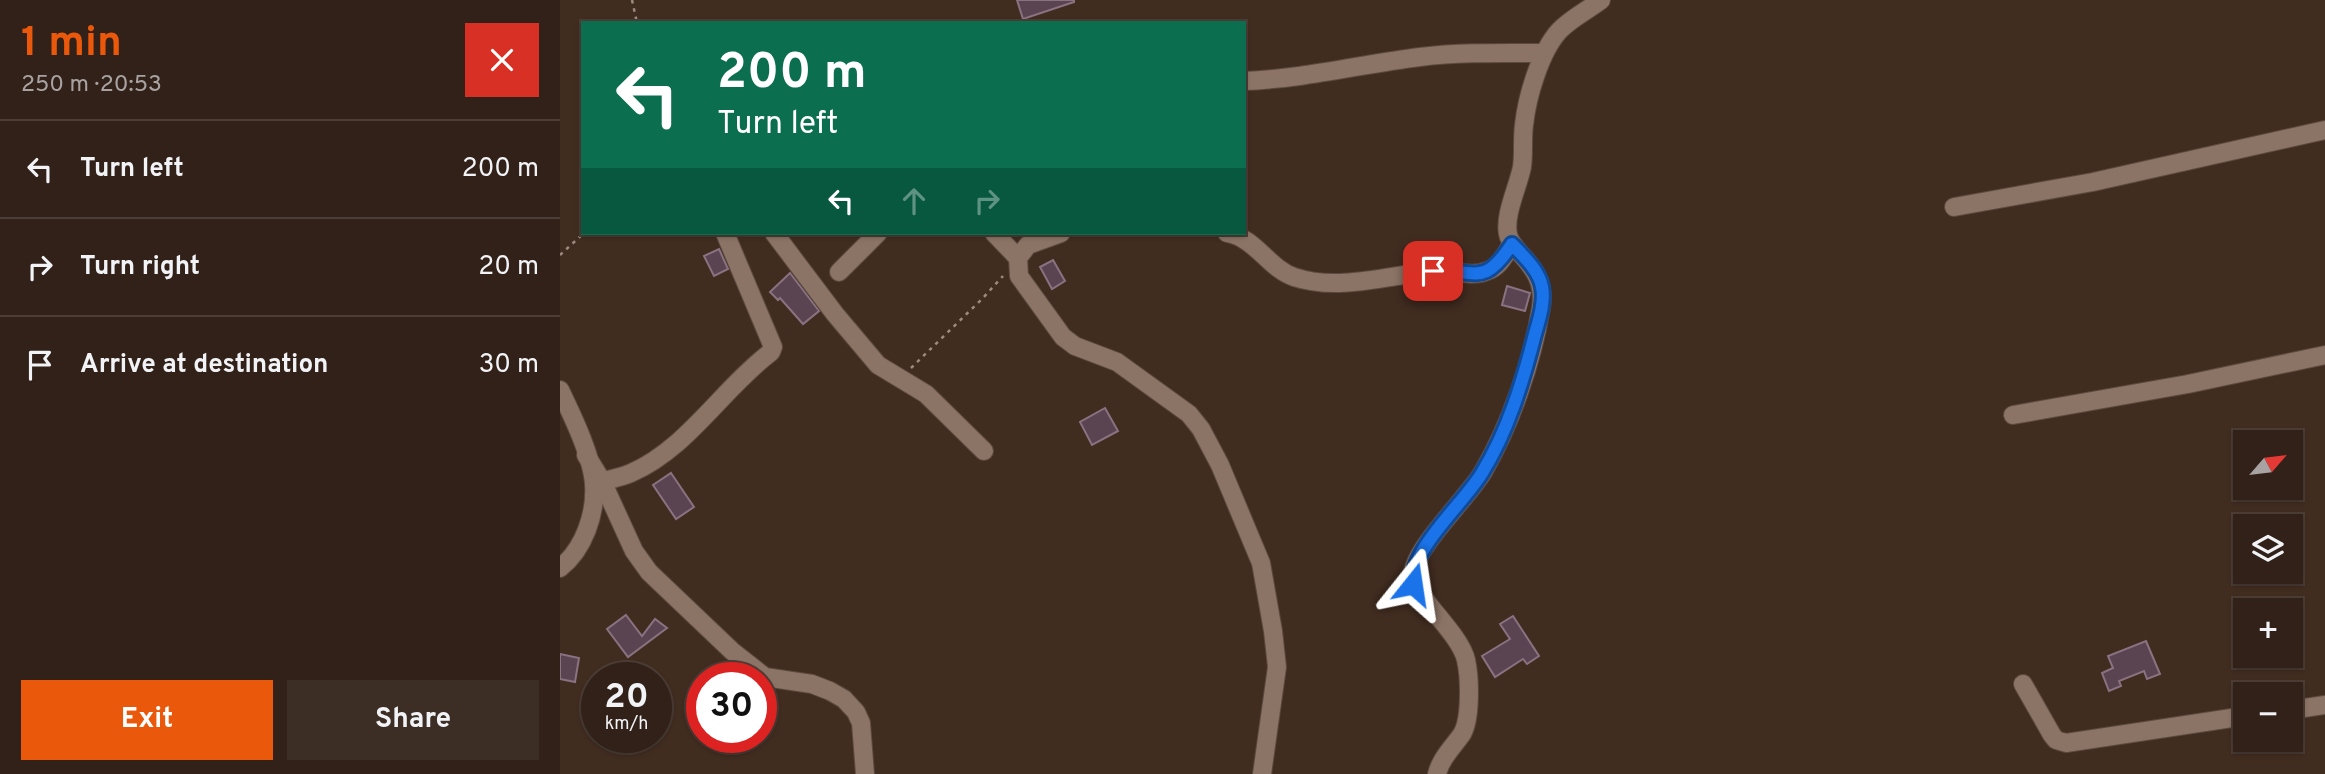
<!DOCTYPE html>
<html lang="en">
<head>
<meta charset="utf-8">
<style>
  body { margin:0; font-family:Overpass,sans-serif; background:#3d2e25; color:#f1f3f6; height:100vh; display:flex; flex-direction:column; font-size:26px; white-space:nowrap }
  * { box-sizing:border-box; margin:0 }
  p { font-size:23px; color:#a8a3a2 }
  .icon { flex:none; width:38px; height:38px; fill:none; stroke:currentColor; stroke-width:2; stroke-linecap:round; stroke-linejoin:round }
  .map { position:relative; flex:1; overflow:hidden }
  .drawer { display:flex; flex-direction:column; background:#312118; width:560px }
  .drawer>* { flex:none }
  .top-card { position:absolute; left:21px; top:21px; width:665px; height:214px; border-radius:0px; box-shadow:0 2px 5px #0004,0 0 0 2px #4c3e37; background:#0b6e4f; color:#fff; overflow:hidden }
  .needle { width:46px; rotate:62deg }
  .buttons { position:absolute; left:1673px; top:430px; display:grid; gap:14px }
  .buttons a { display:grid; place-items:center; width:70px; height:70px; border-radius:0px; background:#312118; box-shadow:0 2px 5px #0004,0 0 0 2px #4c3e37; font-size:35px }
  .speed { position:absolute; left:21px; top:662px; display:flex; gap:14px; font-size:35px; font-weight:700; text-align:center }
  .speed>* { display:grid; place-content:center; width:91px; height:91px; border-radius:50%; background:#312118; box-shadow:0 2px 5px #0004,0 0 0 2px #4c3e37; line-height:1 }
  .speed small { font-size:18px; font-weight:400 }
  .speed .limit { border:10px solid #d22; background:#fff; color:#111 }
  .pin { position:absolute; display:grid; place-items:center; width:60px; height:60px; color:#fff; margin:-30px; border-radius:14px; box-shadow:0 4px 10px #0006 }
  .me { position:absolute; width:77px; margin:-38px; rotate:15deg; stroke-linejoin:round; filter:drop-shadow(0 0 5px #0008) }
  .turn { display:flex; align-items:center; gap:24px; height:147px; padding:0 21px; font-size:32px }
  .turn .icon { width:91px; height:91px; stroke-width:2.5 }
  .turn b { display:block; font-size:49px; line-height:60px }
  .lanes { display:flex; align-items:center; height:66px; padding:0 21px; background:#0003; justify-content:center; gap:35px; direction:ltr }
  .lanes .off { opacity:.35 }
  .round { display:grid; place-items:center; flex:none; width:74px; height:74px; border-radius:0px; background:#3d2e25 }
  .headline { display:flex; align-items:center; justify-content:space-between; height:119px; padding:0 21px }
  h1 { font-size:42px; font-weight:700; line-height:52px; color:#ea580c }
  .action { display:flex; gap:14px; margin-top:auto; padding:14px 21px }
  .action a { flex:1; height:80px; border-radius:0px; background:#ea580c; color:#fff; font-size:28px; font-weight:700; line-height:80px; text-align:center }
  .action a+a { background:#3d2e25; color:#f1f3f6 }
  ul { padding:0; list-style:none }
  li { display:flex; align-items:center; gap:21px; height:98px; padding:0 21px; border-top:2px solid #4c3e37 }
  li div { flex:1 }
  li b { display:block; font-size:26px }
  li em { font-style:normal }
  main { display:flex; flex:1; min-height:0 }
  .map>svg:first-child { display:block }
  .building { fill:#5a4451; stroke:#8a7280; stroke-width:2 }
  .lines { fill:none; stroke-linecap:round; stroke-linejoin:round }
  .minor-casing { stroke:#5b4a3f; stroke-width:20 }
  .path { stroke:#9b8b81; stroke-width:2.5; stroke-dasharray:3.5 5; stroke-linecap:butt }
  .minor { stroke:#8b7365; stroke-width:18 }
  .route-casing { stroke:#114b97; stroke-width:18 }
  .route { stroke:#1a73e8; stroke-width:12 }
</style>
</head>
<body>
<main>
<section class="drawer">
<div class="headline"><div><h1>1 min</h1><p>250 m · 20:53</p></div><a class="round" style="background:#d93025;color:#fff"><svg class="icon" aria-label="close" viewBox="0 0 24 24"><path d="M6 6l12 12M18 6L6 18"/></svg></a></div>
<ul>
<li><svg class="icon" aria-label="left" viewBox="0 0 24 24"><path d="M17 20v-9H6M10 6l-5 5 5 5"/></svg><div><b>Turn left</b></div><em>200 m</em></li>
<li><svg class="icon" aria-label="right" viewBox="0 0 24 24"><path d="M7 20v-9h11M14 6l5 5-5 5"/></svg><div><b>Turn right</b></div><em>20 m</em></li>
<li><svg class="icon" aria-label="arrive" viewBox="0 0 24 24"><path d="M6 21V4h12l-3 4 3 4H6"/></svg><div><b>Arrive at destination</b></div><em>30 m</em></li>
</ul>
<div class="action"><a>Exit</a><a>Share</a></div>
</section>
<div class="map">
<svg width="1765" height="774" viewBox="0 0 1765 774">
  <rect width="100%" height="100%" fill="#412c20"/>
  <g class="building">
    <polygon points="457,0 514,0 514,2 463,19"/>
    <polygon points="159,249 168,269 154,276 144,256"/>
    <polygon points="493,260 505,281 492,289 480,267"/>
    <polygon points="230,273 259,311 243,324 220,298 218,300 210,292"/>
    <polygon points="947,286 970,293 965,311 942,305"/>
    <polygon points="545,408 558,431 532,445 520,422"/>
    <polygon points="111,473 134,507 116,519 93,485"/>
    <polygon points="66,615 82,636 95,619 107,628 68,657 47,629"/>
    <polygon points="953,616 979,656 967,664 963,659 935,677 922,656 950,639 940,624"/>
    <polygon points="1586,641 1600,674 1587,679 1584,671 1559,681 1561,686 1549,691 1542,673 1553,668 1548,656"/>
    <polygon points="0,654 19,658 15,682 0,679"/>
  </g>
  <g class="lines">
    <g class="minor-casing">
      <g id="minor">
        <path d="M 684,81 C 743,79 802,64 860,57 C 901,52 942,53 984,53"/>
        <polyline points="1394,207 1533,182 1765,130"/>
        <polyline points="214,233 275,314 318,365 366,394 424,451"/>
        <polyline points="434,233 458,258"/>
        <polyline points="501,233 468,245 458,258 459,276 503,337 515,346 557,362 629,414 641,429 660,465 701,563 713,631 717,667 702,774"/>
        <path d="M 667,233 C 696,238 708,268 734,277 C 779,292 829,275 874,271 C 891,269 911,278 927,271 C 940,267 945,254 952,244"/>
        <polyline points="279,272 318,233"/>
        <path d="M 0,390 C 12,415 32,456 34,484 C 36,514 24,549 0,568"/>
        <polyline points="1453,415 1628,384 1765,355"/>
        <polyline points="26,455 42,481 74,551 89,572 172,651 205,677 252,684 270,691 284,699 296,712 301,723 305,774"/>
        <path d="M 34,484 C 46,480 59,478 71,473 C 128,448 162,389 211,352 L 213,347 L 165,233"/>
        <polyline points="1463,684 1492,735 1496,740 1506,743 1685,716"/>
        <polyline points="1731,710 1765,705"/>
        <path d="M 877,774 C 881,758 893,747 902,734 C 911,719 910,678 906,660 C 900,632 850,594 853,572 C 856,547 908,497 923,472 C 950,425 972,363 981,308 C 985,284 975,269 959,252 C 955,247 949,241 948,234 C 944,215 958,187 962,167 C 964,153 962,139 964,125 C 967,97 980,52 999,31 C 1010,19 1028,10 1041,0"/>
      </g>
    </g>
    <g class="path">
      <polyline points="72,0 77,23"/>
      <polyline points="0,255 24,233"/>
      <polyline points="351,368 422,299 443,276"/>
    </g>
    <use href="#minor" class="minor"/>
  </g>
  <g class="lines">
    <g class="route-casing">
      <path id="route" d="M 853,584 C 849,550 904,503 922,473 C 948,431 963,381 975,334 C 979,320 985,302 982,287 C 979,270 963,256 952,244 C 923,288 917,269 873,271"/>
    </g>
    <use href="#route" class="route"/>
  </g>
</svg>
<div class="buttons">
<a><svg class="needle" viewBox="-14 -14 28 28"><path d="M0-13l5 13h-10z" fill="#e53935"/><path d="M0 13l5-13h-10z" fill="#a8a3a2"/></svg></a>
<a><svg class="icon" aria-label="layers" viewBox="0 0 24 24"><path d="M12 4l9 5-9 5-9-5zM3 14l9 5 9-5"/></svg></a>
<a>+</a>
<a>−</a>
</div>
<div class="speed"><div>20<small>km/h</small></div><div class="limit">30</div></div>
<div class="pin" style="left:873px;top:271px;background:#d93025"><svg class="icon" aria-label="arrive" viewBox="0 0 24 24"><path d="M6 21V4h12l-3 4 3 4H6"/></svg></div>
<svg class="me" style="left:853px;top:584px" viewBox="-20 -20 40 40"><path d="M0-17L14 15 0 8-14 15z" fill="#1a73e8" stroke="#fff" stroke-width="4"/></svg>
<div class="top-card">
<div class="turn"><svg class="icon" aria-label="left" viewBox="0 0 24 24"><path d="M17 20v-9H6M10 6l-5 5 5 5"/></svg><div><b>200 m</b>Turn left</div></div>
<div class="lanes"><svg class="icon" aria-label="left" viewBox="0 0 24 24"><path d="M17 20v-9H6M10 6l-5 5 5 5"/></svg><svg class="icon off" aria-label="ahead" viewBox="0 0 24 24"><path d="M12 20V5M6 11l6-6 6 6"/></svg><svg class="icon off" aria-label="right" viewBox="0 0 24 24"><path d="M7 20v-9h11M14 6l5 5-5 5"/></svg></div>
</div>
</div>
</main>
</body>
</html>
